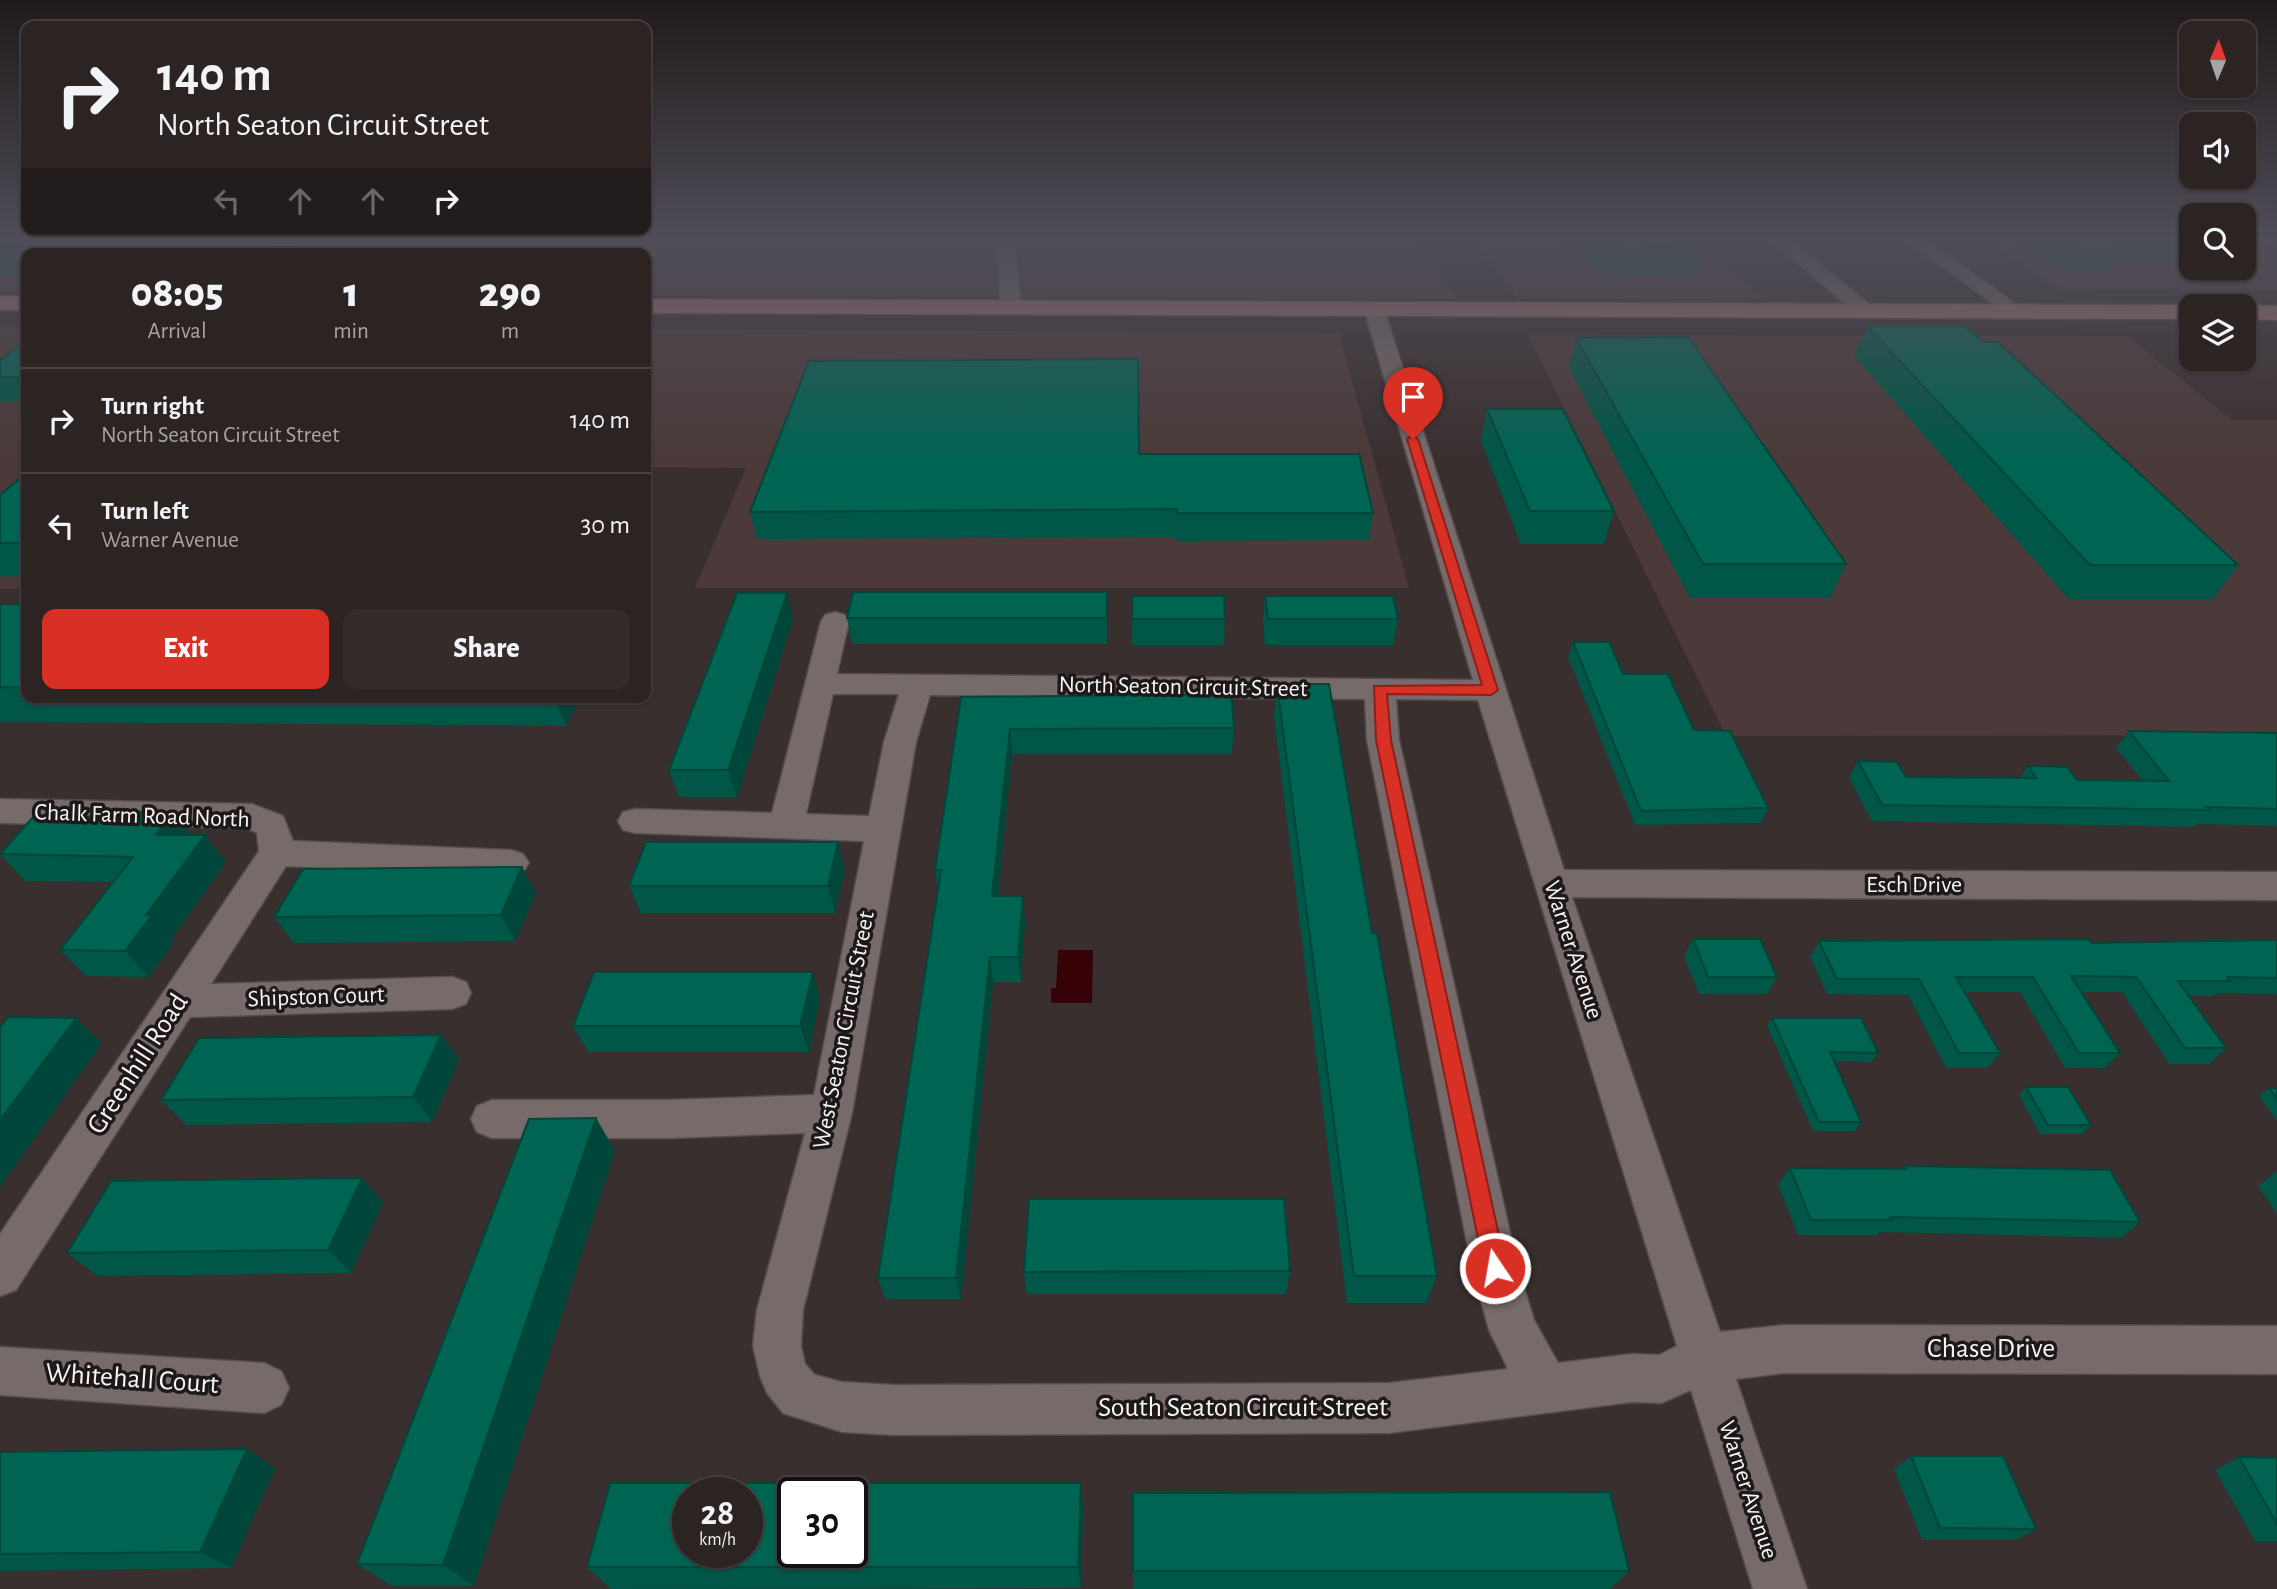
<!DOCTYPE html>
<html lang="en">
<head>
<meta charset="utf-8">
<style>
  body { margin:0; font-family:"Alegreya Sans",sans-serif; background:#342b2b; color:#f1f3f6; height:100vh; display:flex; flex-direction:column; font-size:26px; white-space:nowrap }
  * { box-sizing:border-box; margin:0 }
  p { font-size:23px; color:#a6a4a6 }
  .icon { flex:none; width:38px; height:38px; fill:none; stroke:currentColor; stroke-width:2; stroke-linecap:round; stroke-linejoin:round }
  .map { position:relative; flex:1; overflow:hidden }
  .panel { position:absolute; left:21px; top:248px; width:630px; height:455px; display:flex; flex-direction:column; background:#2c2323; border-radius:14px; box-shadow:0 2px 5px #0004,0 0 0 2px #484041 }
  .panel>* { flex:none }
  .top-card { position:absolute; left:21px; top:21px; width:630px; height:214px; border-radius:14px; box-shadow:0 2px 5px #0004,0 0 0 2px #484041; background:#2c2323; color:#f1f3f6; overflow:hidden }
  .needle { width:46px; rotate:2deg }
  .controls { position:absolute; left:2179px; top:21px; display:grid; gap:14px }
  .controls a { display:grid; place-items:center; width:77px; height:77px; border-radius:14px; background:#2c2323; box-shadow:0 2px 5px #0004,0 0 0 2px #484041; font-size:35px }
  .speed { position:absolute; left:672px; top:1477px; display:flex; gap:14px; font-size:35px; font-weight:700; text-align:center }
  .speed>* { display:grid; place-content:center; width:91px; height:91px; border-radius:50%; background:#2c2323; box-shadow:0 2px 5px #0004,0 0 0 2px #484041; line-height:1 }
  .speed small { font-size:18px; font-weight:400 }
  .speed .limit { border:4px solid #111; border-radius:10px; background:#fff; color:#111 }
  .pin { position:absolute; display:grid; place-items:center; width:60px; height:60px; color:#fff; margin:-72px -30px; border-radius:50% 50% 50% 0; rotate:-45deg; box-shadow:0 0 7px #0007 }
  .pin .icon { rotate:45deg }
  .me { position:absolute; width:77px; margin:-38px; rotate:348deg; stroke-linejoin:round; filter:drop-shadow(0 0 5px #0008) }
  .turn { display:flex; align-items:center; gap:24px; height:147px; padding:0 21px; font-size:32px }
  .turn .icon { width:91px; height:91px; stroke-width:2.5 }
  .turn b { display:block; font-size:49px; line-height:60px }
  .lanes { display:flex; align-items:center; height:66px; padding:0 21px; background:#0003; justify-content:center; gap:35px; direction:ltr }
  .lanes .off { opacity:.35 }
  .eta { display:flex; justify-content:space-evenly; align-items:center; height:119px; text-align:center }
  .eta b { font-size:42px; font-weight:800; line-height:49px }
  .action { display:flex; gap:14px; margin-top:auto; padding:14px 21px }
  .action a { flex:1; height:80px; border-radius:14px; background:#d93025; color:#fff; font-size:28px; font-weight:800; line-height:80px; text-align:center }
  .action a+a { background:#342b2b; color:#f1f3f6 }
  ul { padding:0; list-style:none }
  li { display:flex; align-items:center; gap:21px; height:105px; padding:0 21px; border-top:2px solid #484041 }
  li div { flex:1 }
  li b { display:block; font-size:26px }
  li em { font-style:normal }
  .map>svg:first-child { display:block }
  .built { fill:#4b3a39 }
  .water { fill:#370108 }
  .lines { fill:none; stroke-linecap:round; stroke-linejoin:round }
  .minor-casing { stroke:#554c4c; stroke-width:3 }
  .major-casing { stroke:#554c4c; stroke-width:3 }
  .minor { fill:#766a6a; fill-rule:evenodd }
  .major { fill:#a57373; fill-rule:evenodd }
  .wall { fill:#005647 }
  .shaded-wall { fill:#00463a }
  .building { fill:#006453; stroke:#00463a; stroke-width:2; fill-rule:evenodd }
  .route { fill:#d93025; stroke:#8d1f18; stroke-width:2 }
  .labels { text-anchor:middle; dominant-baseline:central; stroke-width:7; stroke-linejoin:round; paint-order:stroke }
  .street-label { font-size:24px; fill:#faf3f3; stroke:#1e1919 }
  .near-street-label { font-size:28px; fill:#faf3f3; stroke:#1e1919 }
</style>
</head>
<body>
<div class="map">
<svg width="2277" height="1589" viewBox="0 0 2277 1589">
  <rect width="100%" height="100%" fill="#3a2f2f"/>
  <g class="built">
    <polygon points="0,237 1413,237 1458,299 646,296 646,254 26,254 26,292 0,292"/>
    <polygon points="1471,237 1695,237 1763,299 1518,299"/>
    <polygon points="1981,237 2191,237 2191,268 2244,268 2244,237 2277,237 2277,290 2060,289"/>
    <rect x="0" y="327" width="26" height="262"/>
    <polygon points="646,329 1339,333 1409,588 695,588 746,468 646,467"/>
    <polygon points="1528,335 2127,336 2232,420 2277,420 2277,735 1726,736"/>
  </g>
  <polygon class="water" points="1058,950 1093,950 1092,1003 1051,1003 1051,988 1056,988"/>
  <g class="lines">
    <g class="minor-casing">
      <g id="minor">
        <polygon points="281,237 300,237 287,254 268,254"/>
        <polygon points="996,237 1014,237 1021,308 1011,314 1001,308"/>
        <polygon points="1766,237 1786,237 1874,308 1877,312 1874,316 1860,316"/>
        <polygon points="1902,237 1923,237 2027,312 2017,318 2010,316"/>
        <polygon points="2258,237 2277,237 2277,248"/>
        <path d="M 1374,303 L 1384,309 L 1564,870 L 2277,872 L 2277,900 L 1572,897 L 1720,1332 L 1784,1325 L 2277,1326 L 2277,1374 L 1784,1373 L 1736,1379 L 1807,1589 L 1753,1589 L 1691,1390 L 1661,1403 L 1632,1402 L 1389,1433 L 894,1435 L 842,1432 L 783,1413 L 767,1393 L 760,1376 L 753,1346 L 757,1310 L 805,1133 L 671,1138 L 492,1138 L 477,1132 L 471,1119 L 477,1106 L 492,1100 L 671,1100 L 814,1095 L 864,841 L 635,833 L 623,830 L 618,821 L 623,812 L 635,809 L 772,813 L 821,621 L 825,615 L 835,612 L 845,615 L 849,621 L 837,674 L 1473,680 L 1364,309 ZM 833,694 L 899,694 L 884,742 L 869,816 L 806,814 ZM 930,695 L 1365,699 L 1367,740 L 1472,1268 L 1489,1330 L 1508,1369 L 1389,1383 L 894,1385 L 842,1382 L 815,1375 L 805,1364 L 801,1346 L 803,1310 L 852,1113 L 916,742 ZM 1396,699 L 1478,700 L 1677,1346 L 1659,1355 L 1632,1354 L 1558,1363 L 1534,1320 L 1518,1268 L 1399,740 Z"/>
        <polygon points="0,799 252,804 283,816 293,841 511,850 523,854 529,863 523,872 511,876 286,866 211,984 452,977 466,982 471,993 466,1004 452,1009 190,1017 16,1290 0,1296 0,1234 259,851 257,833 247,828 0,823"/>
        <polygon points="0,1347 264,1363 281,1371 289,1388 281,1405 264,1413 0,1395"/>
      </g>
    </g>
    <g class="major-casing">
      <g id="major">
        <rect x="0" y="296" width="26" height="14"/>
        <polygon points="646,299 2191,305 2196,306 2191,306 2191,319 646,313"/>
        <polygon points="2244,305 2277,306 2277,320 2244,319 2244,306 2239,306"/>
      </g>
    </g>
    <use href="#minor" class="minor"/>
    <use href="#major" class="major"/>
  </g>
  <g class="wall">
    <polygon points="0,237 254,237 255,239 236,254 26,254 26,275 0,275"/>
    <polygon points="1558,237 1701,237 1707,244 1698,273 1613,277 1605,266 1591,266 1580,249 1565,249"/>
    <polygon points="2012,237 2191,237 2191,261 2116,261 2110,272 2068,272 2054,261 2042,260"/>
    <polygon points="1867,326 1983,342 2238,565 2213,599 2069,599 1854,356"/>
    <polygon points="1576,338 1846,564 1830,598 1690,598 1569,368"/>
    <polygon points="26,341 26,401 0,401 0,360"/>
    <polygon points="1487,409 1614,511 1604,544 1521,544 1481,441"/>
    <polygon points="1139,454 1373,513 1369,540 1176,541 1176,537 757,539 750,512"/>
    <polygon points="26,473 26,577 0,576 0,495"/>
    <polygon points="1107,592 1107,644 852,644 847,618"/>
    <polygon points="1132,596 1225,619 1224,645 1132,645"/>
    <polygon points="1265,596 1398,619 1393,645 1265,645 1263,622"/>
    <polygon points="0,604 26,604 26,698 580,698 566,726 0,722"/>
    <polygon points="793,619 737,797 679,797 669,770"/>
    <polygon points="1573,642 1623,674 1694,730 1768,808 1761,823 1635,825 1568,657"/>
    <polygon points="1277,684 1372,933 1437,1276 1426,1303 1347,1303 1274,716"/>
    <polygon points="961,697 1234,728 1232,754 1012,754 998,896 1025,922 1021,982 993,982 961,1299 885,1299 878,1278 938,889 935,870"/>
    <polygon points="2129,731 2277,733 2277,826 2197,824 2194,827 1872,821 1849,778 1858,761 1906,777 2020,778 2028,766 2077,780 2142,780 2116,748"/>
    <polygon points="191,835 226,862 171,939 174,942 149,977 86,976 60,950 112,882 25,881 0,854"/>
    <polygon points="522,867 536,893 515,941 294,943 274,917"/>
    <polygon points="845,869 835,913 641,913 629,886"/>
    <polygon points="1693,939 1777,977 1767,994 1699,994 1684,956"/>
    <polygon points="2277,940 2277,994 2218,993 2214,996 2189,996 2226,1048 2209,1064 2169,1064 2122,992 2081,992 2120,1053 2105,1068 2065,1068 2020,992 1965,992 2000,1053 1987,1068 1946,1068 1908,995 1827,994 1810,957 1819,941 2091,943"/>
    <polygon points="820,998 809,1052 588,1052 573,1026"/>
    <polygon points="1772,1018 1878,1053 1871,1062 1834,1061 1861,1122 1855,1131 1813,1131 1767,1026"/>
    <polygon points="441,1035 459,1060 432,1122 187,1125 161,1100"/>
    <polygon points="2026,1087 2091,1125 2082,1134 2040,1134 2019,1095"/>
    <polygon points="2269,1088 2277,1088 2277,1121 2259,1096"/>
    <polygon points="596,1118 615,1151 474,1586 392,1586 357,1564"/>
    <polygon points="1905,1166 2140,1222 2121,1238 1880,1232 1877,1235 1798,1235 1778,1184 1790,1168 1902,1169"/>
    <polygon points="2277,1171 2277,1214 2258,1186"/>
    <polygon points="383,1202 351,1273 98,1276 67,1253"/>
    <polygon points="1290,1271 1286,1294 1027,1294 1024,1272"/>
    <polygon points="0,1452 275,1468 231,1568 0,1571"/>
    <polygon points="1911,1456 2036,1529 2016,1540 1922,1540 1894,1469"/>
    <polygon points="2239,1457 2277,1458 2277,1541 2255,1541 2215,1470"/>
    <polygon points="1133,1493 1629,1571 1610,1589 1133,1589"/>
    <polygon points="1083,1507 1081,1588 611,1589 587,1567"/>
  </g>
  <g class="shaded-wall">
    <polygon points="207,237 254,237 255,239 236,254 199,254 195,246"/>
    <polygon points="1107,592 1108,618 1107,644"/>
    <polygon points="787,593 793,619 737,797 728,770"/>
    <polygon points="554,698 580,698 566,726"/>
    <polygon points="1010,729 1012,754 995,922 992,896"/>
    <polygon points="173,812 194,839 156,835"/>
    <polygon points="205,835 226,862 171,939 174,942 149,977 125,951 146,915"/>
    <polygon points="838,842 845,869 835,913 828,886"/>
    <polygon points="522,867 536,893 515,941 501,915"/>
    <polygon points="1023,896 1025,922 1021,982 1018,957"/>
    <polygon points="990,957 993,982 961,1299 956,1278"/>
    <polygon points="813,972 820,998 809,1052 800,1026"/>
    <polygon points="76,1018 102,1043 0,1187 0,1120"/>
    <polygon points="441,1035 459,1060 432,1122 413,1097"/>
    <polygon points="596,1118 615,1151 474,1586 443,1565"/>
    <polygon points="362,1178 383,1202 351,1273 328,1250"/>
    <polygon points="247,1449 275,1468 231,1568 200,1552"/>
    <polygon points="1081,1483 1083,1507 1081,1588 1078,1567"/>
  </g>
  <g class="building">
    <polygon points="0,237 207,237 195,246 0,246"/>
    <polygon points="1598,237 1701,237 1707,244 1621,248 1613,237"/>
    <polygon points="2050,237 2191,237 2191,239 2107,239 2122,250 2080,250 2065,239 2052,239"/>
    <polygon points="1867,326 1965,326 1983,342 1998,342 2238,565 2090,565"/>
    <polygon points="1688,337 1846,564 1703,564 1576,338"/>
    <polygon points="26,341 26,377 0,377 0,360"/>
    <polygon points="1138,359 1139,454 1359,454 1373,513 1177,513 1177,509 750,512 809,361"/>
    <polygon points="1487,409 1563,409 1614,511 1530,511"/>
    <polygon points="26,473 26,543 0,543 0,495"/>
    <polygon points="853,592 1107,592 1107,618 847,618"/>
    <polygon points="737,593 787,593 728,770 669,770"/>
    <polygon points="1132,596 1224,596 1225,619 1132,619"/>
    <polygon points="1265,596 1393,596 1398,619 1268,619"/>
    <polygon points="0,604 26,604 26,688 0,687"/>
    <polygon points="1573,642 1609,642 1623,674 1668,674 1694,730 1730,731 1768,808 1641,811"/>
    <polygon points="1277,684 1329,684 1372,933 1377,933 1437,1276 1354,1276"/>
    <polygon points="1231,694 1234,728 1010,729 992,896 1023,896 1018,957 990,957 956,1278 878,1278 941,870 935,870 961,697"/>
    <polygon points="2129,731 2277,733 2277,809 2206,807 2209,810 1882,805 1858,761 1897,762 1906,777 2036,778 2028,766 2067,767 2077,780 2169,781"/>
    <polygon points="138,812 173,812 156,835 205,835 146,915 151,916 125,951 60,950 133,857 0,854 34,816 135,817"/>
    <polygon points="646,842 838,842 828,886 629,886"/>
    <polygon points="522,867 501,915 274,917 303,869"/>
    <polygon points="1693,939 1760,939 1777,977 1708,977"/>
    <polygon points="2089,939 2091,943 2277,940 2277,978 2227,977 2230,981 2178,981 2226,1048 2185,1048 2136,977 2071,976 2120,1053 2079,1053 2033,977 1956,977 2000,1053 1959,1053 1919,979 1837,979 1819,941"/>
    <polygon points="594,972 813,972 800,1026 573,1026"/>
    <polygon points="8,1017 76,1018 0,1120 0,1027"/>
    <polygon points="1772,1018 1861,1018 1878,1053 1830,1052 1861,1122 1819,1122"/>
    <polygon points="441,1035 413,1097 161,1100 199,1038"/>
    <polygon points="2026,1087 2068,1087 2091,1125 2048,1125"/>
    <polygon points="2269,1088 2277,1088 2277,1099"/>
    <polygon points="596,1118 443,1565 357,1564 529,1119"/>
    <polygon points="1905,1166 2110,1170 2140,1222 1890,1217 1892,1220 1811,1220 1790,1168 1906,1169"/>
    <polygon points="362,1178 328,1250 67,1253 111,1181"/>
    <polygon points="1029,1199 1284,1199 1290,1271 1024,1272"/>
    <polygon points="247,1449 200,1552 0,1554 0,1452"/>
    <polygon points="1911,1456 2003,1456 2036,1529 1940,1528"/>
    <polygon points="2239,1457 2277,1458 2277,1524"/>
    <path d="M 610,1483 L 1081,1483 L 1078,1567 L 587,1567 ZM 688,1493 L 747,1493 L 747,1552 L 688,1552 ZM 793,1493 L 852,1493 L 852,1552 L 793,1552 Z"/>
    <polygon points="1610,1492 1629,1571 1133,1571 1133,1493"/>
  </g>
  <linearGradient id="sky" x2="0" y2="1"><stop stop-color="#201a1a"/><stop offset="0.52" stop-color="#4f4d58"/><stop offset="1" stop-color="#4f4d58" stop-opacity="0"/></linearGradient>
  <rect width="2277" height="459" fill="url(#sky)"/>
  <polygon class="route" points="1413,435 1418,439 1498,690 1491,695 1387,694 1391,740 1506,1268 1503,1276 1495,1279 1487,1276 1484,1268 1376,740 1374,686 1482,685 1407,439"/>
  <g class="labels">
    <g class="street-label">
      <text transform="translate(1183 687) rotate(1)">North Seaton Circuit Street</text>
      <text transform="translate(142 816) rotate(2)">Chalk Farm Road North</text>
      <text x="1914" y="885">Esch Drive</text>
      <text transform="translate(1573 950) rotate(72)">Warner Avenue</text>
      <text transform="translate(316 997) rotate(-2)">Shipston Court</text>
      <text transform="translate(844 1030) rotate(-79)">West Seaton Circuit Street</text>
      <text transform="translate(1748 1490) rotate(72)">Warner Avenue</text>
    </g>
    <g class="near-street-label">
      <text transform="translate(138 1064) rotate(-57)">Greenhill Road</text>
      <text x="1991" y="1349">Chase Drive</text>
      <text transform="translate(132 1379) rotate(4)">Whitehall Court</text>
      <text x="1243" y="1408">South Seaton Circuit Street</text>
    </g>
  </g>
</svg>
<div class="controls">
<a><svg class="needle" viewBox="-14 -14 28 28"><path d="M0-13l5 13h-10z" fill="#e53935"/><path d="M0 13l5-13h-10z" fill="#a6a4a6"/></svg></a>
<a><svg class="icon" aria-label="sound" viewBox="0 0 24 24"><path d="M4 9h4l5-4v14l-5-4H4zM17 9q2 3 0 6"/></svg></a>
<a><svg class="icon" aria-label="search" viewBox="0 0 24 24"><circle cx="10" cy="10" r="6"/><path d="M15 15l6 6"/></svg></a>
<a><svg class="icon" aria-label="layers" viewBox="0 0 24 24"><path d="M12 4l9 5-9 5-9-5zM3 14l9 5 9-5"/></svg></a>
</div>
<div class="speed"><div>28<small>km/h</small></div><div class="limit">30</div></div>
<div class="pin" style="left:1413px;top:439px;background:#d93025"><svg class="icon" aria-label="arrive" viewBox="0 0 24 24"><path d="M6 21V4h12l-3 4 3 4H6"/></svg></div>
<svg class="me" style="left:1495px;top:1268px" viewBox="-20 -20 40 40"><circle r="17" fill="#d93025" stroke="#fff" stroke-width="3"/><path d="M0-11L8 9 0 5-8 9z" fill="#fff"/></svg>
<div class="top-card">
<div class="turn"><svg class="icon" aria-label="right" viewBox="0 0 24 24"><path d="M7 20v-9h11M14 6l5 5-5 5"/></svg><div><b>140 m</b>North Seaton Circuit Street</div></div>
<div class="lanes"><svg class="icon off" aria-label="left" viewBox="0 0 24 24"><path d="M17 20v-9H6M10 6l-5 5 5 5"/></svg><svg class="icon off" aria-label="ahead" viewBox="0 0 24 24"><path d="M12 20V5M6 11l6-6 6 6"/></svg><svg class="icon off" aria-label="ahead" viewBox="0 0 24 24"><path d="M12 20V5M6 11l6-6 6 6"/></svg><svg class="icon" aria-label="right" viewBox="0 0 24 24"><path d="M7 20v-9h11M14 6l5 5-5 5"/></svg></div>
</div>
<section class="panel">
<div class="eta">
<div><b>08:05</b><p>Arrival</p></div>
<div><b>1</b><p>min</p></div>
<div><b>290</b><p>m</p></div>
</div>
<ul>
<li><svg class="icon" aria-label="right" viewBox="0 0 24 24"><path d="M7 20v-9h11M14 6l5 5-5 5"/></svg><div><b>Turn right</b><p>North Seaton Circuit Street</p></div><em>140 m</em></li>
<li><svg class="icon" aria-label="left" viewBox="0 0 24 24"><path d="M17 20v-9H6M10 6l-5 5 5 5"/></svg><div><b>Turn left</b><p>Warner Avenue</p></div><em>30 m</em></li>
</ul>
<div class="action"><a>Exit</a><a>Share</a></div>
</section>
</div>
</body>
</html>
